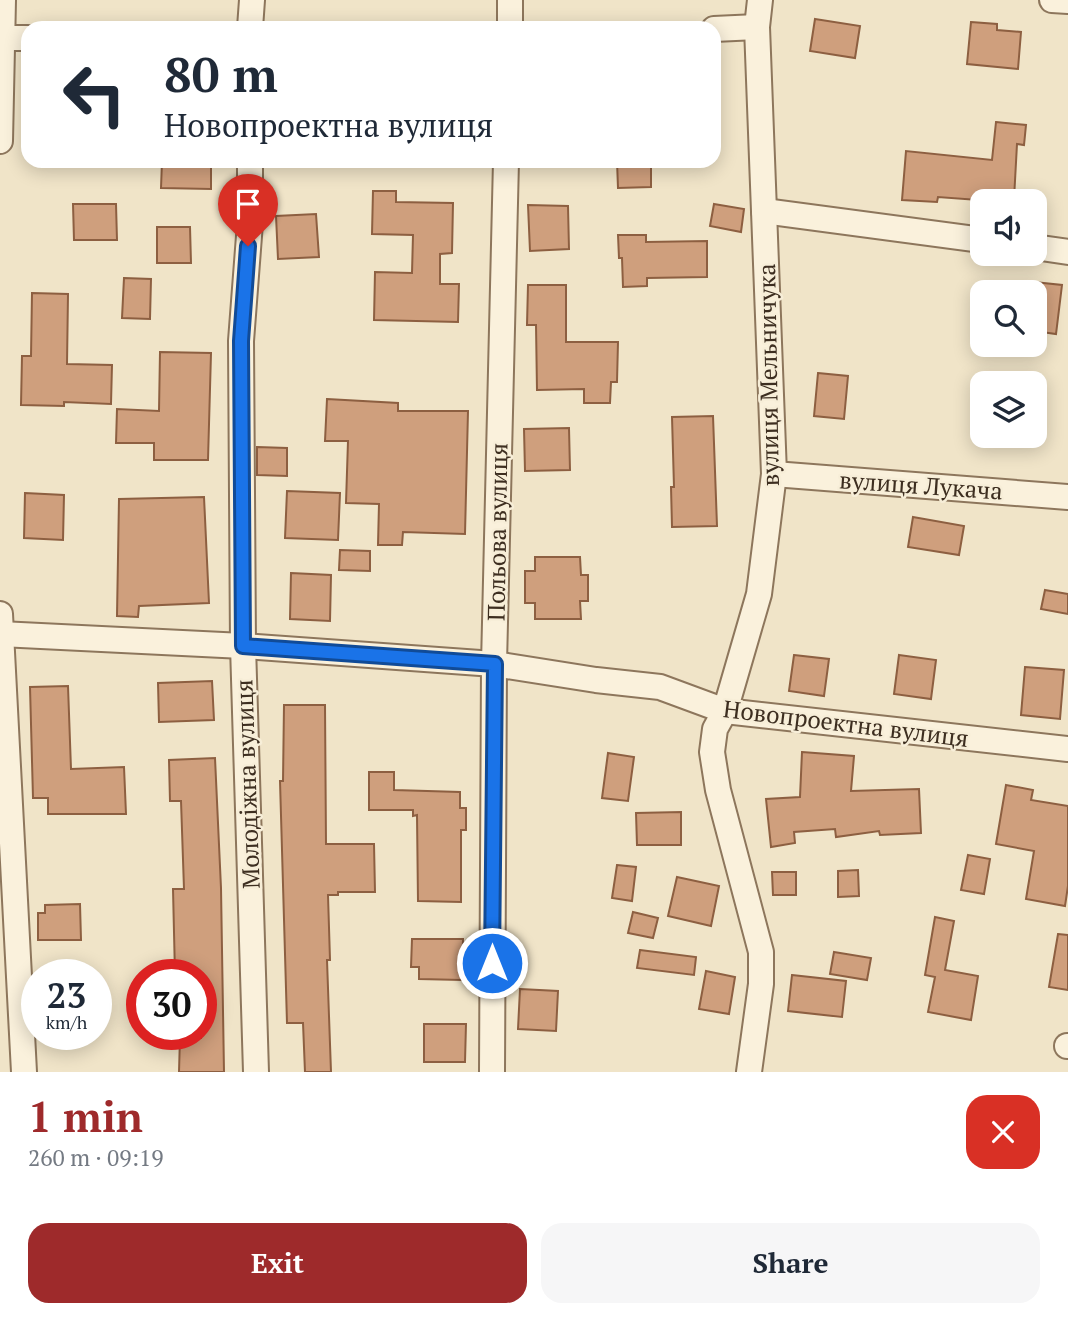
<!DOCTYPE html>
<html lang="en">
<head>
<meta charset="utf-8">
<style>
  body { margin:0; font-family:"PT Serif",serif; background:#f6f6f7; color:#1f2937; height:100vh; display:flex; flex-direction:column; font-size:26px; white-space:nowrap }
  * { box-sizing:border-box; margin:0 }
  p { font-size:23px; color:#747a83 }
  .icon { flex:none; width:38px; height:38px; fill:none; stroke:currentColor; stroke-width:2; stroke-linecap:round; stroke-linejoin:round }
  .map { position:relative; height:1072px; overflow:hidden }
  .panel { display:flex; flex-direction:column; background:#fff; flex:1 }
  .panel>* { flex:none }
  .hud { position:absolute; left:21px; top:21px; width:700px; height:147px; border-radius:21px; box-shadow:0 4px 18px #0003; background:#fff; color:#1f2937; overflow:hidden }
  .fabs { position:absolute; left:970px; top:189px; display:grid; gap:14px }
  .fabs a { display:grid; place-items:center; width:77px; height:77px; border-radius:14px; background:#fff; box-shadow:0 4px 18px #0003; font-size:35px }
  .speed { position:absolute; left:21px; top:959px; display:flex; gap:14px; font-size:35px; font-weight:700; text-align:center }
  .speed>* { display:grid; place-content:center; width:91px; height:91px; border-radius:50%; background:#fff; box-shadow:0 4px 18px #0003; line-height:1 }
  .speed small { font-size:18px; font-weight:400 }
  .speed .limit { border:10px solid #d22; background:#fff; color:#111 }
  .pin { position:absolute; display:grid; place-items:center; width:60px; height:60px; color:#fff; margin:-72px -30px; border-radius:50% 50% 50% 0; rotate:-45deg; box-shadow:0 0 7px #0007 }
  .pin .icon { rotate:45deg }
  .me { position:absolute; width:77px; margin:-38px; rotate:0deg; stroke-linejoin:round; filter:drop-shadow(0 0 5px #0008) }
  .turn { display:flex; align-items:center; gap:24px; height:147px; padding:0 28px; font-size:32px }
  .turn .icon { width:91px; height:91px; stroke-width:2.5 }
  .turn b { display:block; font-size:49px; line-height:60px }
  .round { display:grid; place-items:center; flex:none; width:74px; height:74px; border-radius:21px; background:#f6f6f7 }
  .head { display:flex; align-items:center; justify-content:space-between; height:119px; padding:0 28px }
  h1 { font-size:42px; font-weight:800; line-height:52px; color:#9e2a2b }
  .primary-button { display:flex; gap:14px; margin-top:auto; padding:14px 28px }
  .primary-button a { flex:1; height:80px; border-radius:21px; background:#9e2a2b; color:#fff; font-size:28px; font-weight:800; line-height:80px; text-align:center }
  .primary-button a+a { background:#f6f6f7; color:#1f2937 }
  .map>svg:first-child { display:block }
  .building { fill:#cf9f7d; stroke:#8d5f41; stroke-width:2 }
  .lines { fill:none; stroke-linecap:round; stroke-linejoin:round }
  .minor-casing { stroke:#8d765c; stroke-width:28 }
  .minor { stroke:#faf1dc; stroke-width:24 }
  .route-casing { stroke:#114b97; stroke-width:18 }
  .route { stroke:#1a73e8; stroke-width:12 }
  .labels { text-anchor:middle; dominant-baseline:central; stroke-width:5; stroke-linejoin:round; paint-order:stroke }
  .street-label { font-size:24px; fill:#3d2e20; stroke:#f7eed8 }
</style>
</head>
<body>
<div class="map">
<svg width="1068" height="1072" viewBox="0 0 1068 1072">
  <rect width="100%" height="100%" fill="#f0e4c8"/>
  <g class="building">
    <polygon points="815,19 860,26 855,58 810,51"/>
    <polygon points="971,22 997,24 997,30 1021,32 1018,69 967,64"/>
    <polygon points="996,122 1026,125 1024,145 1017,144 1014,199 1001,197 1001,201 992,201 938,197 937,202 902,200 906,151 992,160"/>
    <polygon points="162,161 211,161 211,189 161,188"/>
    <polygon points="617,161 651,161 651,187 618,188"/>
    <polygon points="373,191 396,191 396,202 453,203 452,253 440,254 440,284 459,284 458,322 374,320 375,272 412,273 413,235 372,234"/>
    <polygon points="73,204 116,204 117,240 74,240"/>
    <polygon points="714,204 744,209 741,232 710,226"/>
    <polygon points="528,205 568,206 569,249 530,251"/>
    <polygon points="316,214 319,257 278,259 276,216"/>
    <polygon points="157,227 190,227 191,263 157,263"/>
    <polygon points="618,235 646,235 646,242 707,241 707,277 647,278 647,286 623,287 622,258 619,258"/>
    <polygon points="124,278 151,279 150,319 122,318"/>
    <polygon points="1034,282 1062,285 1056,334 1034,331"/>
    <polygon points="528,285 566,285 566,342 618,342 617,382 611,382 610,403 584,403 584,389 537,390 536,325 527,325"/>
    <polygon points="32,293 68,294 67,364 112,365 111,404 64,402 64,406 21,405 22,356 31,356"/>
    <polygon points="160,352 211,353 208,460 154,460 154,443 116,443 117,409 159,411"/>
    <polygon points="818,373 848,376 844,419 814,416"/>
    <polygon points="327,399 398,403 398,411 468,411 465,534 403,532 402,545 378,545 379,504 346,503 348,441 325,441"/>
    <polygon points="713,416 717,526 672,527 671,487 674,487 672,417"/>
    <polygon points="569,428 570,470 525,471 524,429"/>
    <polygon points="257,447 287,448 287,476 257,475"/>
    <polygon points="287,491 340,493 338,540 285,538"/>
    <polygon points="25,493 64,495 63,540 24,538"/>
    <polygon points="204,497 209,603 139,606 138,617 117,616 119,499"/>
    <polygon points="913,517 964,526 959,555 908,547"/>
    <polygon points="340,550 370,551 370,571 339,570"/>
    <polygon points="535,557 580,557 581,575 588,575 588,601 580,601 581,619 535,619 535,603 525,603 525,571 535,571"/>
    <polygon points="291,573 331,575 330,621 290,619"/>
    <polygon points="1045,590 1068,594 1068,614 1041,609"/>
    <polygon points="794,655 829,659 824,696 789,691"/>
    <polygon points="899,655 936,660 931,699 894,694"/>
    <polygon points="1025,667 1064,670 1060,719 1021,715"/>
    <polygon points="212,681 214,720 159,722 158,683"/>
    <polygon points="68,686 71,769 124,767 126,814 48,814 48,798 33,798 30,687"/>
    <polygon points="284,705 325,705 326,844 374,844 375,892 338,892 338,895 328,895 330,960 327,960 331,1072 305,1072 303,1023 287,1023 280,781 283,781"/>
    <polygon points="802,752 854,756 851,791 919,789 921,833 880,835 879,831 836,837 835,829 794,832 795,843 771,847 766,799 800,797"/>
    <polygon points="608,753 634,757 628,801 602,798"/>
    <polygon points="215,758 221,888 224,1072 179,1072 180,1037 201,1038 201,975 175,975 173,889 184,889 181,801 170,801 169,760"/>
    <polygon points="369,772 394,772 394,790 460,792 460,808 466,808 466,830 461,830 461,902 418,901 417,815 413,816 413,810 369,810"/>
    <polygon points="1006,785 1033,790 1031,800 1068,806 1068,886 1065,906 1026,899 1034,851 996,844"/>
    <polygon points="681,812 681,845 637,845 636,813"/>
    <polygon points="968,855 990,859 984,894 961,890"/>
    <polygon points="617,865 636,867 632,901 612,898"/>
    <polygon points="858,870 859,896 838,897 838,871"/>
    <polygon points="772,872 796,872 796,895 773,895"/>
    <polygon points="677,877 719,886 711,926 668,916"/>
    <polygon points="80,904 81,940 38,940 38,913 45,913 45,905"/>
    <polygon points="633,912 658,918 653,938 628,933"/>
    <polygon points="935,917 954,921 945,970 978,976 971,1020 928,1012 935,977 925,975"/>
    <polygon points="1058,934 1068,935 1068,990 1049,987"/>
    <polygon points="412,939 463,939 462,980 419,979 419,967 411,967"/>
    <polygon points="640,950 696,957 694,975 637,968"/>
    <polygon points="834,952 871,958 867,980 830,974"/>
    <polygon points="706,971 735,977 729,1014 699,1009"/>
    <polygon points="792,975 846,981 842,1017 788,1011"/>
    <polygon points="520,989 558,991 556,1031 518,1029"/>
    <polygon points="424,1024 466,1024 465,1062 424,1062"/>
  </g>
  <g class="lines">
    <g class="minor-casing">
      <g id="minor">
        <polyline points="1052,0 1068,1"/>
        <polyline points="250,28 252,0"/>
        <polyline points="510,28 510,0"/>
        <polyline points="714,29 757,27"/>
        <polyline points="0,38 28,38"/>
        <polyline points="0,141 3,0"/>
        <polyline points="250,161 250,223 241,341 243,646 256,1072"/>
        <polyline points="764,211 982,240"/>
        <polyline points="1034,247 1068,252"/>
        <polyline points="774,474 1068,497"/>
        <polyline points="0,614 24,1072"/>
        <polyline points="0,634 243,646 494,664 596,680 660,687 725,711 1068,749"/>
        <polyline points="1067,1046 1068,1046"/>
        <polyline points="492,1072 494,664 506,161"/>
        <polyline points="749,1072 761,984 761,952 718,790 712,752 715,729 725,711 759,594 774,474 757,27 760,0"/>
      </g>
    </g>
    <use href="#minor" class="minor"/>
  </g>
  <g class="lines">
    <g class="route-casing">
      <polyline id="route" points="248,246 241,341 243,646 495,664 492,963"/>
    </g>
    <use href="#route" class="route"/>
  </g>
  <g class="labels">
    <g class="street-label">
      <text transform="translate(768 375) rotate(-91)">вулиця Мельничука</text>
      <text transform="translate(921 485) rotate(4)">вулиця Лукача</text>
      <text transform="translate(497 532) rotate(-89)">Польова вулиця</text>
      <text transform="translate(846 723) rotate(7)">Новопроектна вулиця</text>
      <text transform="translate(247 784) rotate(-92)">Молодіжна вулиця</text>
    </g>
  </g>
</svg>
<div class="fabs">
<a><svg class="icon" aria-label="sound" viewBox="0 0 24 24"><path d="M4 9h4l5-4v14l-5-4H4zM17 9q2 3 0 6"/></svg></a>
<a><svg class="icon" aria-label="search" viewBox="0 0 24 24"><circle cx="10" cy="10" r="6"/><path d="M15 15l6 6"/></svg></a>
<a><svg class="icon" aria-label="layers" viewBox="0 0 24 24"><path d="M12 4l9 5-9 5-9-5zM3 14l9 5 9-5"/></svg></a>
</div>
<div class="speed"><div>23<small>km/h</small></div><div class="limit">30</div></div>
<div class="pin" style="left:248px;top:246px;background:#d93025"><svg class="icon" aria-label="arrive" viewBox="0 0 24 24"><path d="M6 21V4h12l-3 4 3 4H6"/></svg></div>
<svg class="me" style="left:492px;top:963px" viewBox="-20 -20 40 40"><circle r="17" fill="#1a73e8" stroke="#fff" stroke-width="3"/><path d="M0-11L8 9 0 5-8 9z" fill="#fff"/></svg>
<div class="hud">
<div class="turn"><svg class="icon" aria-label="left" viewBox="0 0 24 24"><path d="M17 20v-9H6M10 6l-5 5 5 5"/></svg><div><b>80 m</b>Новопроектна вулиця</div></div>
</div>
</div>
<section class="panel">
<div class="head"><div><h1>1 min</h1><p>260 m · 09:19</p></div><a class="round" style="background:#d93025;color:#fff"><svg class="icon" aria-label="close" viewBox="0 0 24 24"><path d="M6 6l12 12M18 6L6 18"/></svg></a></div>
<div class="primary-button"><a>Exit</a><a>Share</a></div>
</section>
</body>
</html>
